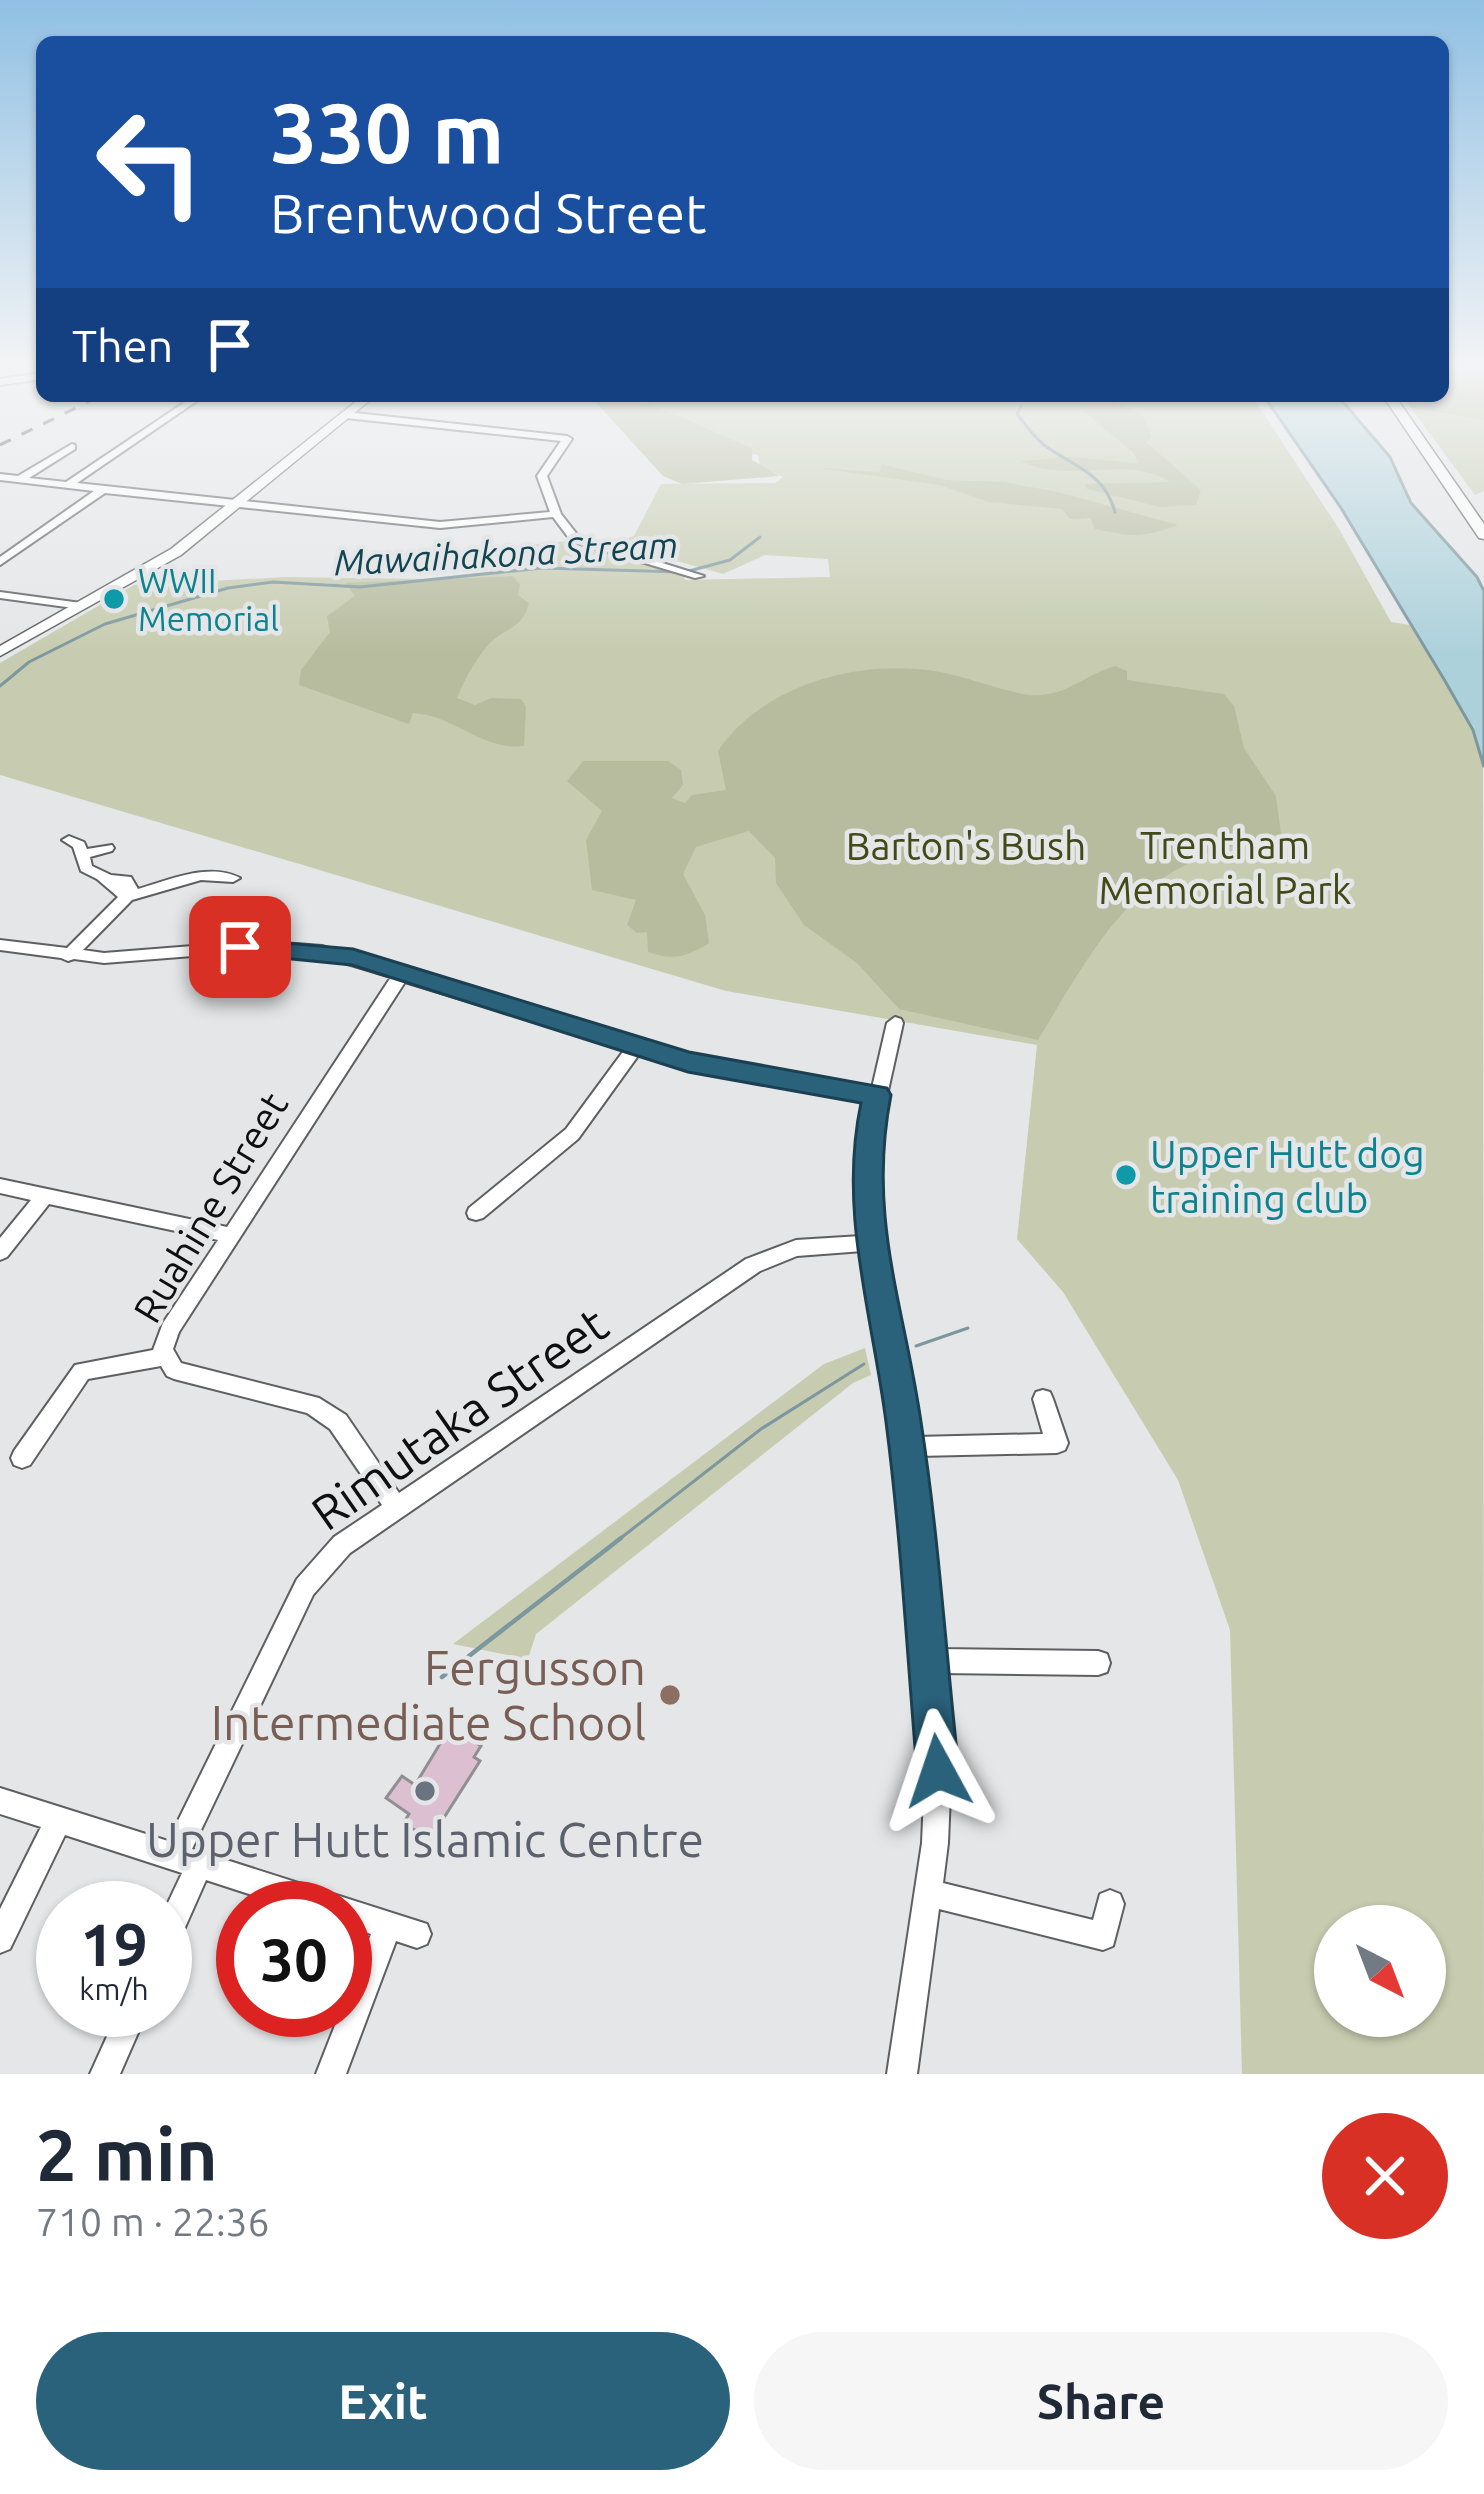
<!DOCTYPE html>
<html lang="en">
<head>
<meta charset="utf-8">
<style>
  body { margin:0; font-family:Ubuntu,sans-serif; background:#f6f6f7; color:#1f2937; height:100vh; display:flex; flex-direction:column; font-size:45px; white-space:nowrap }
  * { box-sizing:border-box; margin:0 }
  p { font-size:39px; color:#747a83 }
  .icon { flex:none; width:66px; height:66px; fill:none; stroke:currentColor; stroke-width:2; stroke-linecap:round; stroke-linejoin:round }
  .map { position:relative; height:2074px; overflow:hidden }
  .details { display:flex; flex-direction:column; background:#fff; flex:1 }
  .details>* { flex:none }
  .guide { position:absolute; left:36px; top:36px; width:1413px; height:366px; border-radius:18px; box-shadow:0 3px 9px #0004; background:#1a4fa0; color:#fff; overflow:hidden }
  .needle { width:78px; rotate:138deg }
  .fabs { position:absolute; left:1314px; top:1905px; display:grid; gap:24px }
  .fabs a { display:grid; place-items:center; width:132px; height:132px; border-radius:50%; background:#fff; box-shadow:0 3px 9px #0004; font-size:60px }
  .speed { position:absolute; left:36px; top:1881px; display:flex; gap:24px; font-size:60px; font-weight:700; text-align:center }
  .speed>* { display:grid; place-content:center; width:156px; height:156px; border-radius:50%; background:#fff; box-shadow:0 3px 9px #0004; line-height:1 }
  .speed small { font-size:30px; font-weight:400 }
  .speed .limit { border:18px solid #d22; background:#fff; color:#111 }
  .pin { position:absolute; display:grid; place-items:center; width:102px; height:102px; color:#fff; margin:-51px; border-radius:24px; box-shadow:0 6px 18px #0006 }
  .me { position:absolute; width:132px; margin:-66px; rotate:355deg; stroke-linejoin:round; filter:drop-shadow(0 0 9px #0008) }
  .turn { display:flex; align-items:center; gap:42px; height:252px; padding:0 36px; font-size:54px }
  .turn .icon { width:156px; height:156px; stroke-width:2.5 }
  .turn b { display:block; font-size:84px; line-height:102px }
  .then { display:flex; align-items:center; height:114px; padding:0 36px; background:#0003; gap:24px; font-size:45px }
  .round { display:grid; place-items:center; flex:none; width:126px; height:126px; border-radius:63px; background:#f6f6f7 }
  .summary { display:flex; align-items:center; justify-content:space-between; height:204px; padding:0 36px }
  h1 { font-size:72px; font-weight:600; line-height:90px }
  .button { display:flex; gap:24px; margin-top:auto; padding:24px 36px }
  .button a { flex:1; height:138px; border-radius:72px; background:#2a627c; color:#fff; font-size:48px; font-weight:600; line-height:138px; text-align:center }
  .button a+a { background:#f6f6f7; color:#1f2937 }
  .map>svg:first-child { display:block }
  .green { fill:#c7ccb0; fill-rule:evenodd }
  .forest { fill:#b7bc9e }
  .water { fill:#add1db; stroke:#7d979e; stroke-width:3 }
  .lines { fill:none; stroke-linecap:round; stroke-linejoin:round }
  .stream-far1 { stroke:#7d979e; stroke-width:3 }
  .stream { stroke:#7d979e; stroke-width:4.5 }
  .building { fill:#dcbfd0; stroke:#918f90; stroke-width:3 }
  .minor-casing { stroke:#5e5f61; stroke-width:4 }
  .major-casing { stroke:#5e5f61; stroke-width:3 }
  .highway-casing { stroke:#5e5f61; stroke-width:3 }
  .minor { fill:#fff; fill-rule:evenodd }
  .major { fill:#fff; fill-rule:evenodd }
  .highway { fill:#fff; fill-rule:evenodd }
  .rail { stroke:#48494a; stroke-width:3; stroke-dasharray:12 12; stroke-linecap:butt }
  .route { fill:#2a627c; stroke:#1b4051; stroke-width:3 }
  .culture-dot { fill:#0f9aa8; stroke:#e4e6e8; stroke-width:4.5 }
  .education-dot { fill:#8d6e63; stroke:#e4e6e8; stroke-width:4.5 }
  .worship-dot { fill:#6b7280; stroke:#e4e6e8; stroke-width:4.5 }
  .labels { text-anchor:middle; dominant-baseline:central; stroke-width:9; stroke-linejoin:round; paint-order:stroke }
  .far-culture-label { font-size:33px; fill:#0d838f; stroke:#e4e6e8; text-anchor:start }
  .far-water-label { font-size:36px; font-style:italic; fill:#124552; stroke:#e4e6e8 }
  .park-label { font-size:39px; fill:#434917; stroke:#e4e6e8 }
  .culture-label { font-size:39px; fill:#0d838f; stroke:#e4e6e8; text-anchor:start }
  .street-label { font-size:39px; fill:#0e0f10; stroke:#e4e6e8 }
  .near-street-label { font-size:48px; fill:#0e0f10; stroke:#e4e6e8 }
  .near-education-label { font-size:48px; fill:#785e54; stroke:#e4e6e8; text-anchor:end }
  .near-worship-label { font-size:48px; fill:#5b616d; stroke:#e4e6e8 }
</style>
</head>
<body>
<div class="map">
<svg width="1484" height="2074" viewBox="0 0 1484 2074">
  <rect width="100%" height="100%" fill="#e4e6e8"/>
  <g class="green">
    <path d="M 633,396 L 1252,396 L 1339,529 L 1391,622 L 1410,625 L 1473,730 L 1483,760 L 1484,2074 L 1242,2074 L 1230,1630 L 1178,1480 L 1063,1292 L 1017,1239 L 1037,1045 L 726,991 L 0,775 L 0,663 L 134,585 L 286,577 L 425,579 L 535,566 L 529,545 L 567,541 L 683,574 L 685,580 L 830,577 L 828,559 L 765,555 L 723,574 L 613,543 L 634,536 L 661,484 L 775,483 L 783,477 L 760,466 L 758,455 L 707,443 ZM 1335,1926 L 1425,1926 L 1425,2016 L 1335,2016 Z"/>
    <polygon points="1411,408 1484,420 1484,491 1475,495"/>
    <polygon points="865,1348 871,1375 853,1383 536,1634 528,1659 453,1644 824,1364"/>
  </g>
  <g class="forest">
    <polygon points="1443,363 1484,363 1484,420 1411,408 1404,396 1443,396"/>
    <path d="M 602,396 C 648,396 706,430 752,448 L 752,460 L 779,476 L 682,484 L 663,476 L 593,399 Z"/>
    <path d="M 1078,396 L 1102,396 L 1142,414 L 1152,437 L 1146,442 L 1201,490 L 1196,505 L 1160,507 L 1087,489 L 1085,484 L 1170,482 C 1128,454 1067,485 1021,461 L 1069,457 L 1138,463 L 1134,453 L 1080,408 Z"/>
    <path d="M 881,464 L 947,480 L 1004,482 L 1058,492 L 1178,525 C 1143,538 1133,537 1095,529 L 1090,518 L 1070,519 L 1062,509 L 988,502 L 940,485 L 817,468 L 880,472 Z"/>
    <path d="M 513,576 L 520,585 L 518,595 L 529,603 C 523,630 503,628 488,645 C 475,660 465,679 457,698 L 475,705 L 491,698 L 521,699 L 526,707 L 524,746 C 482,751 454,715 413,713 L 409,724 L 299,685 L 301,670 L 330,632 L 327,616 L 355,596 L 345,583 Z"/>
    <path d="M 1115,666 L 1127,671 L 1127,680 L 1224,694 L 1234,706 L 1244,748 L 1276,796 L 1281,834 C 1137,862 1109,923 1038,1040 L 899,1009 L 857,963 L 804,925 L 776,883 L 775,858 L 749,831 L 696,847 L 683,874 L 705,915 L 709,943 C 686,957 673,961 648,952 L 647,932 L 637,933 L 627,925 L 636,900 L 592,890 L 586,840 L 602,811 L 567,781 L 583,761 L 668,761 L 681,770 L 683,785 L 672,798 L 685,803 L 692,795 L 726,790 L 718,751 C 764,683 862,658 940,672 C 968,677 1005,692 1029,695 C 1065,698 1084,675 1115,666 Z"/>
  </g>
  <polygon class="water" points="1264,396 1338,396 1390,457 1411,503 1477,577 1484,591 1484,767 1473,730 1445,681 1341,508"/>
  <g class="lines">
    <g class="stream-far1">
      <path d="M 1021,406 L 1017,414 C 1025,424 1034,437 1044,445 C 1074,467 1104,472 1115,512"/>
      <polyline points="689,571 730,560 760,537"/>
      <polyline points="0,686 29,662 105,624 228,588 273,582 360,587 542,568 680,572"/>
      <polyline points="916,1346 968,1328"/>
      <polyline points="617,1541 761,1429 864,1364"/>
    </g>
    <polyline class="stream" points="442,1677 621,1538"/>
  </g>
  <polygon class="building" points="446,1734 458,1741 463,1734 481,1746 474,1757 480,1761 431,1838 403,1824 409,1814 386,1798 402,1776 415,1785"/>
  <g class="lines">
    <g class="minor-casing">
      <g id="minor">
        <polygon points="42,373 42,379 0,385 0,379"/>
        <polygon points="194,396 204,396 77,483 440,522 550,512 537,476 561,441 346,418 342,415 346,412 567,436 572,439 547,476 561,514 579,537 704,576 695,578 571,541 553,517 440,528 105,493 0,565 0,557 94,491 0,480 0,474 18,476 72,444 75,445 75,449 29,478 66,482"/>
        <polygon points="0,592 81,603 87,606 81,609 0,598"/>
        <path d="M 69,836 L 84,842 L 87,849 L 112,845 L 114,848 L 112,851 L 90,857 L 92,866 L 111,875 L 131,877 L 138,889 C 170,880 209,862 240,878 L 233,882 L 201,880 L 132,900 L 83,950 L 104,953 L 256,941 L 322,946 L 397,968 L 409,968 L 411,972 L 688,1056 L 872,1088 L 887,1023 L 895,1017 L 901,1019 L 903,1023 L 874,1154 L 873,1201 L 916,1437 L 1043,1434 L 1033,1399 L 1036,1392 L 1043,1390 L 1050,1392 L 1053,1399 L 1068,1443 L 1065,1450 L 1057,1453 L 918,1456 L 938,1649 L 1098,1651 L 1107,1654 L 1110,1663 L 1107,1672 L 1098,1675 L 941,1673 L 951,1771 L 948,1843 L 943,1883 L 1093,1920 L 1100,1894 L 1110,1890 L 1120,1894 L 1124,1904 L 1113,1946 L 1103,1950 L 939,1909 L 917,2074 L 887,2074 L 922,1843 L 925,1771 L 893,1423 L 863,1251 L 797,1256 L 760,1271 L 350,1553 L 313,1595 L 192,1849 L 427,1924 L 431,1934 L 427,1944 L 417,1948 L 396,1941 L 346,2074 L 316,2074 L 341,2010 L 345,2010 L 345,2001 L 371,1934 L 345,1926 L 345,1908 L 292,1908 L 206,1880 L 175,1950 L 165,1954 L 165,1909 L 182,1873 L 65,1835 L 10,1949 L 0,1953 L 0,1909 L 41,1827 L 0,1814 L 0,1788 L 168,1841 L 297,1579 L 334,1537 L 382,1505 L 330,1429 L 307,1413 L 174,1379 L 167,1376 L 161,1366 L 88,1379 L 30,1465 L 22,1468 L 14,1465 L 11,1458 L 14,1451 L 75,1365 L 153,1350 L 163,1323 L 218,1240 L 49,1204 L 7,1257 L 0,1260 L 0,1238 L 31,1200 L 0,1193 L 0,1179 L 227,1227 L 391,977 L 321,956 L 256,951 L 104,963 L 74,959 L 68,961 L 61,958 L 0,950 L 0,940 L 67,948 L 118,897 L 97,879 L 81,871 L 73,847 L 62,840 ZM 405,982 L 625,1049 L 566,1129 L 469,1208 L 467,1213 L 469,1218 L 476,1220 L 483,1218 L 578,1139 L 640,1053 L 688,1068 L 869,1100 C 857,1151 852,1183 861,1236 L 796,1240 L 746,1259 L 399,1493 L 346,1415 L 319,1398 L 181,1363 L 173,1349 L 179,1332 Z"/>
        <polygon points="119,2010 148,2010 120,2074 90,2074"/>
      </g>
    </g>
    <g class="major-casing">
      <polygon id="major" points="363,396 375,396 181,555 0,656 0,646 171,549"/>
    </g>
    <g class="highway-casing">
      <polygon id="highway" points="1383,396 1395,396 1484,524 1484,539 1479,538"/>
    </g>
    <use href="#minor" class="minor"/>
    <use href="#major" class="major"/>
    <use href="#highway" class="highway"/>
    <polyline class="rail" points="0,445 100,396"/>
  </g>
  <linearGradient id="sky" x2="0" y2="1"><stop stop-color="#90c0e3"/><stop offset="0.56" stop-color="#f3f4f5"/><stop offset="1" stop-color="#f3f4f5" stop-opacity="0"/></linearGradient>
  <rect width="1484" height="653" fill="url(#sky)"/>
  <path class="route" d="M 240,939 L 353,949 L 689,1052 L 887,1088 L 891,1095 C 867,1217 904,1304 921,1422 C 939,1538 946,1655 959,1771 L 953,1786 L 938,1792 L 923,1786 L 917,1771 C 907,1655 901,1537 886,1422 C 872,1313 838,1211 861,1103 L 688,1072 L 352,965 L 231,953 L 231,941 Z"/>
  <g class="culture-dot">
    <circle cx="114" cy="599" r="12"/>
    <circle cx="1126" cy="1175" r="12"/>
  </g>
  <circle class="education-dot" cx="670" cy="1695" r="12"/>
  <circle class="worship-dot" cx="425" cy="1791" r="12"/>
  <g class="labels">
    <g class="far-culture-label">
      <text x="138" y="580">WWII<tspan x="138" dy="38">Memorial</tspan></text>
    </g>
    <g class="far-water-label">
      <text transform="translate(506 553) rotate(-3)">Mawaihakona Stream</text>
    </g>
    <g class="park-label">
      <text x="1225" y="844">Trentham<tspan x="1225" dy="45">Memorial Park</tspan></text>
      <text x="966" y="845">Barton's Bush</text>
    </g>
    <g class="culture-label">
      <text x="1150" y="1153">Upper Hutt dog<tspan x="1150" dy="45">training club</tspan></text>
    </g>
    <g class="street-label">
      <text transform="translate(210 1207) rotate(-59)">Ruahine Street</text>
    </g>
    <g class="near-street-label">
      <text transform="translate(459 1418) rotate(-35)">Rimutaka Street</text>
    </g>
    <g class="near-education-label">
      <text x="646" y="1667">Fergusson<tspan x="646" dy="55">Intermediate School</tspan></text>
    </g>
    <g class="near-worship-label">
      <text x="425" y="1839">Upper Hutt Islamic Centre</text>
    </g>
  </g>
</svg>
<div class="fabs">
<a><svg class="needle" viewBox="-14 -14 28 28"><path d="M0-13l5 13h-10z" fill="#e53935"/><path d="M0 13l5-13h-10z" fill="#747a83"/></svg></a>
</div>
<div class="speed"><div>19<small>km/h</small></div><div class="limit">30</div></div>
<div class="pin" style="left:240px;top:947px;background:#d93025"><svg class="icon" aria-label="arrive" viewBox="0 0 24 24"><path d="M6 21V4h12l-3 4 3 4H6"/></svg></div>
<svg class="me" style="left:938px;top:1771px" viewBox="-20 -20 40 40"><path d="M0-17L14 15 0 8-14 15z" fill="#2a627c" stroke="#fff" stroke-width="4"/></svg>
<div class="guide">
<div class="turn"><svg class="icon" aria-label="left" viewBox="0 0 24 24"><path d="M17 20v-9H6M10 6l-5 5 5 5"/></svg><div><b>330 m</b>Brentwood Street</div></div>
<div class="then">Then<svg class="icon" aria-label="arrive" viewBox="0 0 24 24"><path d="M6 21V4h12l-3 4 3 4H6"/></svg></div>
</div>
</div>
<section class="details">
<div class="summary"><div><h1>2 min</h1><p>710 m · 22:36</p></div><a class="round" style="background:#d93025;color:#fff"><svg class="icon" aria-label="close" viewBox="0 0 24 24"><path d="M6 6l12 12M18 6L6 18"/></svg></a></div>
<div class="button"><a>Exit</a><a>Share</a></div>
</section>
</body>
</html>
